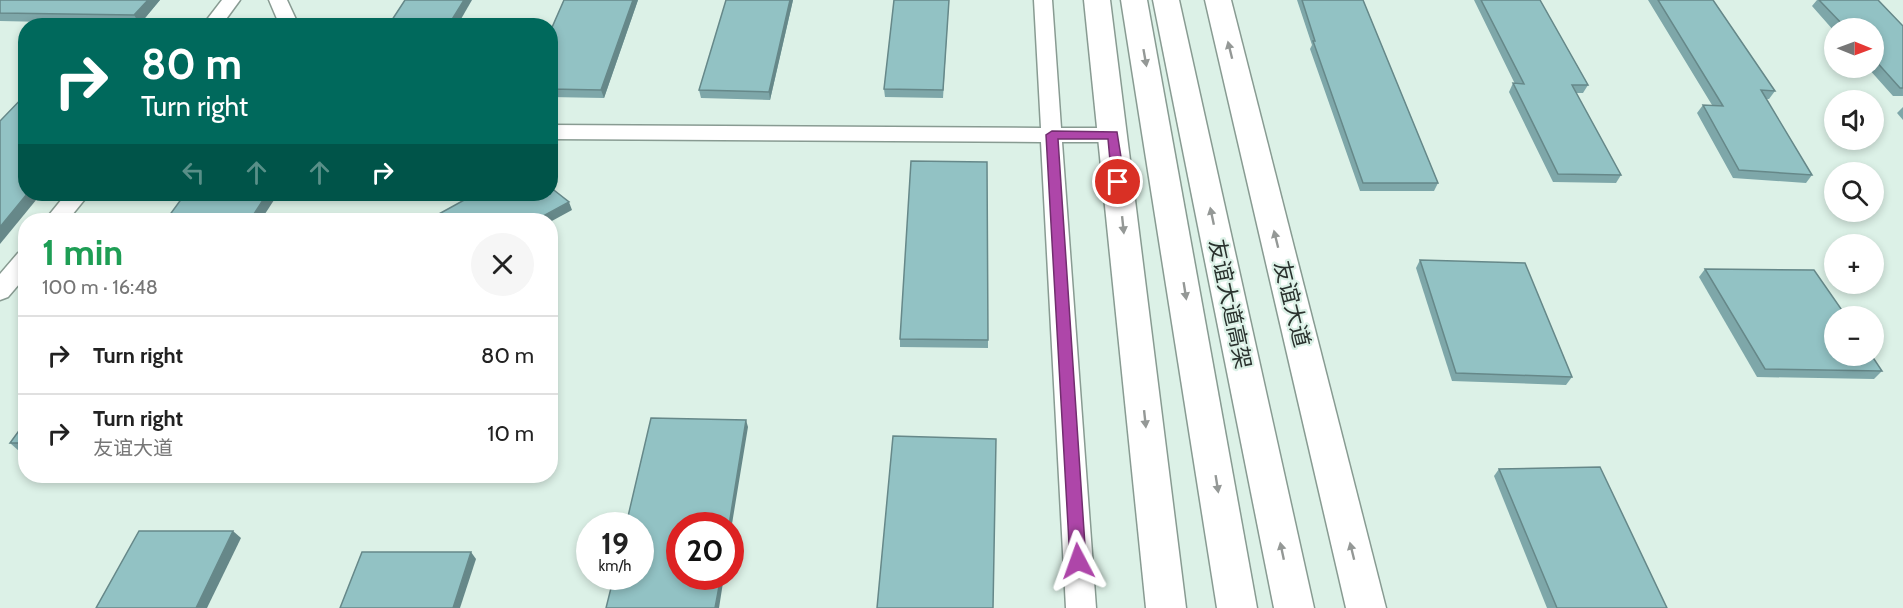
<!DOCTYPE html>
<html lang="en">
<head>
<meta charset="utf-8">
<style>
  body { margin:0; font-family:Cabin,"Noto Sans SC",sans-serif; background:#f6f6f6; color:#222; height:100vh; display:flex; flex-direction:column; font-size:22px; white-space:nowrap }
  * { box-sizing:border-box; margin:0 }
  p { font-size:20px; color:#767676 }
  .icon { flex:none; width:33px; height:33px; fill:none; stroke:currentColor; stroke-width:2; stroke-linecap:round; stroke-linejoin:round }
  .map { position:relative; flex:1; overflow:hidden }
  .drawer { position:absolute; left:18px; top:213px; width:540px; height:270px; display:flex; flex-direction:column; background:#fff; border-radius:24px; box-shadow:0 3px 9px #0003 }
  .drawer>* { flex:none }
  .hud { position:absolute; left:18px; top:18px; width:540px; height:183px; border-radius:24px; box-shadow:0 3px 9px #0003; background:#00695c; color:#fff; overflow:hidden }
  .needle { width:39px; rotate:91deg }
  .fabs { position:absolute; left:1824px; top:18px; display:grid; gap:12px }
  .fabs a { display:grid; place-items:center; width:60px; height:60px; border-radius:50%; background:#fff; box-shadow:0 3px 9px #0003; font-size:30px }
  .speed { position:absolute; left:576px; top:512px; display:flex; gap:12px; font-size:30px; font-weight:700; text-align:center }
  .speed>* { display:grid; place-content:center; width:78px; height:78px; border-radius:50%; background:#fff; box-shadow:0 3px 9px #0003; line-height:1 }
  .speed small { font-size:15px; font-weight:400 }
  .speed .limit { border:9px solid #d22; background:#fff; color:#111 }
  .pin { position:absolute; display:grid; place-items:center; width:51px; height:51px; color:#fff; margin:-26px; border:3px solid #fff; border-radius:50%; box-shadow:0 2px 6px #0007 }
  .me { position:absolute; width:66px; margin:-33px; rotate:356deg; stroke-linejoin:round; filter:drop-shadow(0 0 4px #0008) }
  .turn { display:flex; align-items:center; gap:21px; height:126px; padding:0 24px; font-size:27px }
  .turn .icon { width:78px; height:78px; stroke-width:2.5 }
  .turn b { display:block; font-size:42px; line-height:51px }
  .lanes { display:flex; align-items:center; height:57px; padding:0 24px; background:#0003; justify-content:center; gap:30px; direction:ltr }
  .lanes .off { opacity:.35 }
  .round { display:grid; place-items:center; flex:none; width:63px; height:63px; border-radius:32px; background:#f6f6f6 }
  .headline { display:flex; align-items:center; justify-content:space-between; height:102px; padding:0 24px }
  h1 { font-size:36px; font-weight:700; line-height:45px; color:#1e9e55 }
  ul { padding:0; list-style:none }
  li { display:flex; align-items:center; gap:18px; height:78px; padding:0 24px; border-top:2px solid #e0e0e0 }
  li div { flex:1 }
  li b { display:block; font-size:22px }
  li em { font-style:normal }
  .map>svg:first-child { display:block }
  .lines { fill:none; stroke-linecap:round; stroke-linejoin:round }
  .service-casing { stroke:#889b92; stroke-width:3 }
  .primary-casing { stroke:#889b92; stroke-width:3 }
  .service { fill:#fff; fill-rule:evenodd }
  .primary { fill:#fff; fill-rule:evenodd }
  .wall { fill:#7ea7a9 }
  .shaded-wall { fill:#668889 }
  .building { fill:#92c2c4; stroke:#668889; stroke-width:1.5 }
  .oneway { fill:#949896 }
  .route { fill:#ae46a9; stroke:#712e6e; stroke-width:1.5 }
  .labels { text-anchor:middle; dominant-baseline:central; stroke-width:4.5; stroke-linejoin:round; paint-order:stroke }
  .street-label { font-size:22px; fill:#2a322e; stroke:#dcf1e7 }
</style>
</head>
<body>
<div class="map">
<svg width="1903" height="608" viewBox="0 0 1903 608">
  <rect width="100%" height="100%" fill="#dcf1e7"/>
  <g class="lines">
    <g class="service-casing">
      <g id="service">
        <polygon points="222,0 240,0 221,26 202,26"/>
        <polygon points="269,0 287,0 299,26 280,26"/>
        <polygon points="1034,0 1052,0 1061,128 1113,128 1120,130 1123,135 1120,140 1113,142 1062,142 1096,608 1066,608 1041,142 550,139 550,125 1041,128"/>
        <polygon points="66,194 89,194 68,220 45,220"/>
        <polygon points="26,251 26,276 8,297 0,300 0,274 18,253"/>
      </g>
    </g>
    <g class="primary-casing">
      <g id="primary">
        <polygon points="1084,0 1110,0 1186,608 1146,608"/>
        <polygon points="1121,0 1147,0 1257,608 1217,608"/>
        <polygon points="1153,0 1179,0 1314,608 1274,608"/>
        <polygon points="1205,0 1231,0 1386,608 1346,608"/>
      </g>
    </g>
    <use href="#service" class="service"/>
    <use href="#primary" class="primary"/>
  </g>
  <g class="wall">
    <polygon points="0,0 160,0 140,24 0,21"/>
    <polygon points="564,0 638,0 604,98 550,97 550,32"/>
    <polygon points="726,0 793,0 770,100 701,98 699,90"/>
    <polygon points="894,0 949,0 943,98 885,97 884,89"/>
    <polygon points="1297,0 1363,0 1438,183 1434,191 1360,191 1310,49 1312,45"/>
    <polygon points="1474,0 1540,0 1588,85 1583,93 1576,93 1621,175 1616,183 1553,182 1509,92 1513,83 1515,84"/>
    <polygon points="1648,0 1713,0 1775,91 1769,99 1766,99 1812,175 1806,183 1733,178 1697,113 1703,105 1712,105"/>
    <polygon points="1817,0 1878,0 1903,26 1903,96 1893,96 1868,68 1874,68 1874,28 1834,28 1834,31 1812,6"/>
    <polygon points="1903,107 1903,120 1897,113"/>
    <polygon points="1420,260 1572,377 1566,385 1452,381 1416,268"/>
    <polygon points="1705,269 1882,371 1874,379 1757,377 1699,277"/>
    <polygon points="900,339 988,340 988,348 900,347"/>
    <polygon points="26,421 26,451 19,451 10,443"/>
    <polygon points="1499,469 1667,608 1547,608 1494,476"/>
  </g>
  <g class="shaded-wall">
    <polygon points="148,0 160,0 140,24 134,15"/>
    <polygon points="464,0 472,0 457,26 448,26"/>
    <polygon points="633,0 638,0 604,98 601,90"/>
    <polygon points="790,0 793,0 770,100 769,92"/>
    <polygon points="27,194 41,194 0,244 0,227"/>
    <polygon points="267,194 278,194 261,220 250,220"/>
    <polygon points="569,202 572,210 550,222 550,220 536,220"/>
    <polygon points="746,420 748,427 730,536 730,525 729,525"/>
    <polygon points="233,531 241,538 207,608 196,608"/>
    <polygon points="471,552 476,559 460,608 453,608"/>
    <polygon points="721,576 724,576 719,608 715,608"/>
  </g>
  <g class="building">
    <polygon points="0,0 148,0 134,15 0,13"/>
    <polygon points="405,0 464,0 448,26 388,26"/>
    <polygon points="564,0 633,0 601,90 550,89 550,32"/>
    <polygon points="726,0 790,0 769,92 699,90"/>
    <polygon points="894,0 949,0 943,90 884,89"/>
    <polygon points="1302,0 1363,0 1438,183 1363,183 1313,41 1315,41"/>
    <polygon points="1481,0 1540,0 1588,85 1572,85 1621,175 1558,174 1513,83 1524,84"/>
    <polygon points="1658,0 1713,0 1775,91 1761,90 1812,175 1739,170 1703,105 1723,106"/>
    <polygon points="1819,0 1878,0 1903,26 1903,88 1900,88 1874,59 1874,28 1846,28"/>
    <polygon points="26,94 26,194 27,194 0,227 0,121"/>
    <polygon points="911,161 987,162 988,340 900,339"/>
    <polygon points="550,187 569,202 536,220 428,220 475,194 550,194"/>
    <polygon points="185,194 267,194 250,220 166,220"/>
    <polygon points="1420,260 1525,263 1572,377 1456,373"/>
    <polygon points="1705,269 1814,270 1846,316 1834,316 1834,356 1872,356 1882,371 1765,369"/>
    <polygon points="651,418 746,420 729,525 680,525 680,576 721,576 715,608 606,608 614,576 640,576 640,525 626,525"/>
    <polygon points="26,421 26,443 10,443"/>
    <polygon points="893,436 996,439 993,608 877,608"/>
    <polygon points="1600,467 1667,608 1557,608 1499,469"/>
    <polygon points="139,531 233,531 196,608 96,608"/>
    <polygon points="362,552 471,552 453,608 340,608"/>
  </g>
  <defs><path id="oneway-solid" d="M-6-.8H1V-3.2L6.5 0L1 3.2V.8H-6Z" transform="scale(1.5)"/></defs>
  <g class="oneway">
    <use href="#oneway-solid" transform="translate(1230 50) rotate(-104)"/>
    <use href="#oneway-solid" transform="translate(1145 58) rotate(80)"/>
    <use href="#oneway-solid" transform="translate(1212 216) rotate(-102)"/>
    <use href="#oneway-solid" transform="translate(1123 225) rotate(84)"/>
    <use href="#oneway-solid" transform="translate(1276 239) rotate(-104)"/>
    <use href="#oneway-solid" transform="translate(1185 291) rotate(81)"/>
    <use href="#oneway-solid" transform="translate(1145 419) rotate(84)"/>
    <use href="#oneway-solid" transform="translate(1217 484) rotate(81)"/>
    <use href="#oneway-solid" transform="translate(1282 551) rotate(-102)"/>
    <use href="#oneway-solid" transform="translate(1352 551) rotate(-104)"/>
  </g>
  <polygon class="route" points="1052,131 1117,132 1125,182 1118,186 1112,182 1108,139 1058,139 1086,561 1084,566 1078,568 1072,566 1070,561 1046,135"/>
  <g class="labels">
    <g class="street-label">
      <text transform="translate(1230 304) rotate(78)">友谊大道高架</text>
      <text transform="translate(1292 304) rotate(76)">友谊大道</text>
    </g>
  </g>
</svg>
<div class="fabs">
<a><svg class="needle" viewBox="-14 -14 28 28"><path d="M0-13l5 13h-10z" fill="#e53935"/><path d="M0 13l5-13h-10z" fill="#767676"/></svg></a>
<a><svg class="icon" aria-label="sound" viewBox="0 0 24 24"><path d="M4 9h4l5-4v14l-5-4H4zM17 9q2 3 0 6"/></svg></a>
<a><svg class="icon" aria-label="search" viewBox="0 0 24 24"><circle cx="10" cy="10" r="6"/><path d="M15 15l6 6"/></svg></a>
<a>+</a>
<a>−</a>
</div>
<div class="speed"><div>19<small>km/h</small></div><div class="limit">20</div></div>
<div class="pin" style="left:1118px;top:182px;background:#d93025"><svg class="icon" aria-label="arrive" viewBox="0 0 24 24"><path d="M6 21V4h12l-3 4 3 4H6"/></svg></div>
<svg class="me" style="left:1078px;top:561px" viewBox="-20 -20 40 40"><path d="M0-17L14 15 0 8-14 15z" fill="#ae46a9" stroke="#fff" stroke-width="4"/></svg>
<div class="hud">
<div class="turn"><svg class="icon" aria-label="right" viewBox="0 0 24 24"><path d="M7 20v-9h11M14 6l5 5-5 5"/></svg><div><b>80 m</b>Turn right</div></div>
<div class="lanes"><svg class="icon off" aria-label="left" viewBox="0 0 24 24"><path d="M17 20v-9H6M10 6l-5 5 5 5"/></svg><svg class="icon off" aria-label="ahead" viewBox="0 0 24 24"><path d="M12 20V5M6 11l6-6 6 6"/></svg><svg class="icon off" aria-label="ahead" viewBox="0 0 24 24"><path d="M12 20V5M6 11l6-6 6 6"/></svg><svg class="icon" aria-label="right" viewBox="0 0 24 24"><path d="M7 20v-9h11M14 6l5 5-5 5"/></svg></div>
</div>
<section class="drawer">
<div class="headline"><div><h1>1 min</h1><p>100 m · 16:48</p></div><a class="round"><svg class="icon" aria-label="close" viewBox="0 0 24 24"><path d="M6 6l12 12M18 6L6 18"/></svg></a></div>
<ul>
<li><svg class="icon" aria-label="right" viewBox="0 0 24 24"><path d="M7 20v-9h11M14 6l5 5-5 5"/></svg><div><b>Turn right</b></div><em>80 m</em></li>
<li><svg class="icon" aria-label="right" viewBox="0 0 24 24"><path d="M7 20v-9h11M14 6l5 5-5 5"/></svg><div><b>Turn right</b><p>友谊大道</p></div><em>10 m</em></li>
</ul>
</section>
</div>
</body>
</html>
